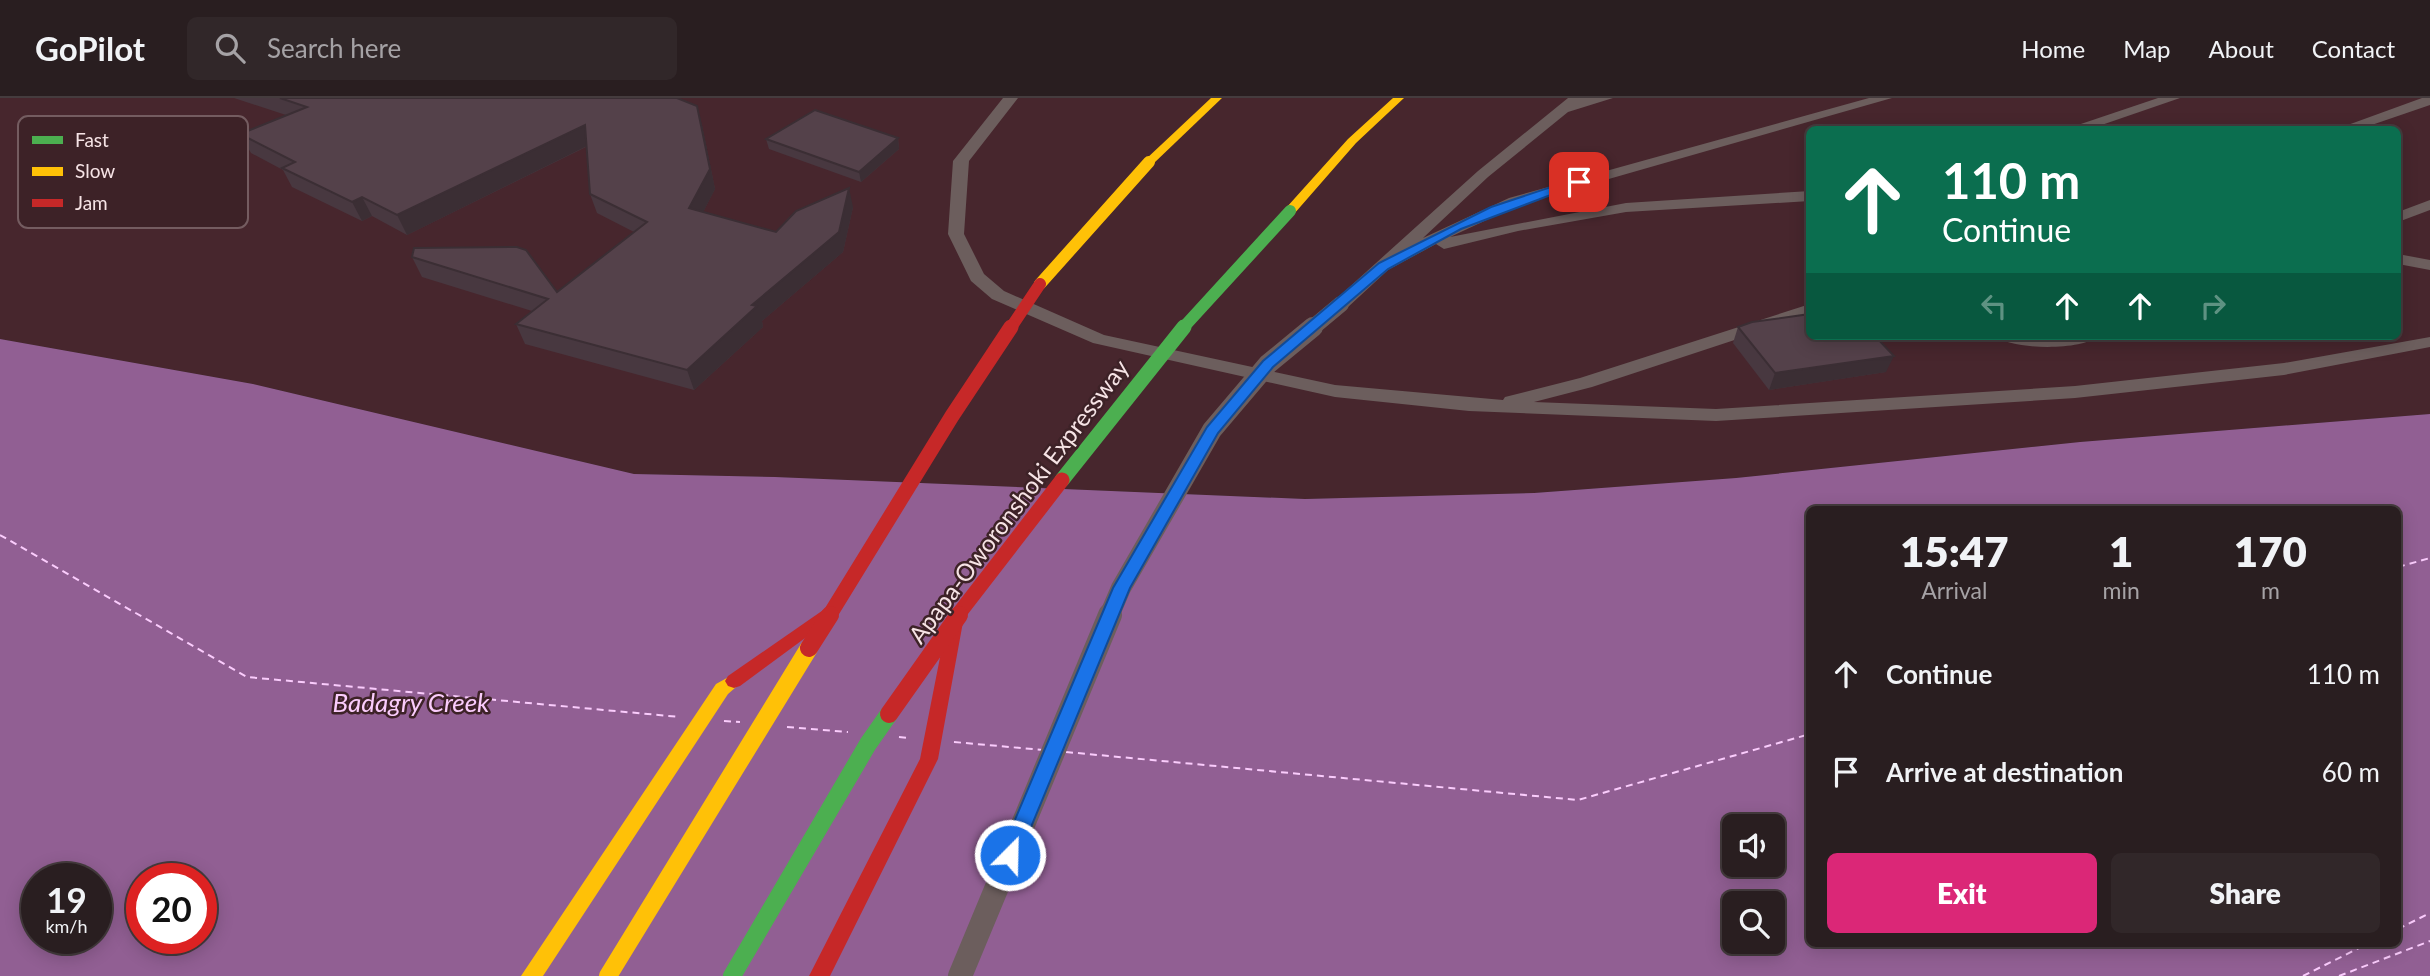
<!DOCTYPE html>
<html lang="en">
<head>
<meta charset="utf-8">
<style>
  body { margin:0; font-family:Lato,sans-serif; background:#312729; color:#f1f3f6; height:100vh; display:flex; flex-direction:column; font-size:26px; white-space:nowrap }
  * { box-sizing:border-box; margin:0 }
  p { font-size:23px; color:#a5a2a5 }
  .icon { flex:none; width:38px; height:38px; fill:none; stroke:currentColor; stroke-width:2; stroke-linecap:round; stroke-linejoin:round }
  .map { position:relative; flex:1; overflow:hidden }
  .side { position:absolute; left:1806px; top:408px; width:595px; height:441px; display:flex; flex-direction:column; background:#291e20; border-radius:10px; box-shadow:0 4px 18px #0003,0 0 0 2px #453c3e }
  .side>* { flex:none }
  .top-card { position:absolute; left:1806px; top:28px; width:595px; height:214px; border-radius:10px; box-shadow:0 4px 18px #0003,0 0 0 2px #453c3e; background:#0b6e4f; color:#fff; overflow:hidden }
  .controls { position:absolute; left:1722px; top:716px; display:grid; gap:14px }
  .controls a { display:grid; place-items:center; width:63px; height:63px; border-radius:10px; background:#291e20; box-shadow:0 4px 18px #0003,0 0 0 2px #453c3e; font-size:35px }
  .speed { position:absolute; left:21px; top:765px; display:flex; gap:14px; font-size:35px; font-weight:700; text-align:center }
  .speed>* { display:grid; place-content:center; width:91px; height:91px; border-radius:50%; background:#291e20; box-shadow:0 4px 18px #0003,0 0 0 2px #453c3e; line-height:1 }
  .speed small { font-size:18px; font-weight:400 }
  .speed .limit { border:10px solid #d22; background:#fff; color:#111 }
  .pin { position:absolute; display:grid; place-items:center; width:60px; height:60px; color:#fff; margin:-30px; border-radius:14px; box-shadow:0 4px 10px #0006 }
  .me { position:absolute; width:77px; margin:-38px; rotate:23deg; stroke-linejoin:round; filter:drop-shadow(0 0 5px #0008) }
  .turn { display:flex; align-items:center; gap:24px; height:147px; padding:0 21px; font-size:32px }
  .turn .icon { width:91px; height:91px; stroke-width:2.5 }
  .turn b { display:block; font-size:49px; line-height:60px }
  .lanes { display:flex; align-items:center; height:66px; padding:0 21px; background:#0003; justify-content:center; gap:35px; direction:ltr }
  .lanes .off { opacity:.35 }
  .eta { display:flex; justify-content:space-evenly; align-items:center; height:119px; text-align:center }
  .eta b { font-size:42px; font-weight:800; line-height:49px }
  .button { display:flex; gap:14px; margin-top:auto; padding:14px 21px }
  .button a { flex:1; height:80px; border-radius:10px; background:#db2777; color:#fff; font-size:28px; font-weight:800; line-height:80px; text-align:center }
  .button a+a { background:#312729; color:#f1f3f6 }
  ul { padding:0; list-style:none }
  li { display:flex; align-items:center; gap:21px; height:98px; padding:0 21px }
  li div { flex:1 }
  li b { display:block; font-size:26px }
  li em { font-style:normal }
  header { display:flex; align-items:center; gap:42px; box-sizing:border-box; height:98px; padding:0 35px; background:#291e20; border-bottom:2px solid #453c3e }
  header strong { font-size:33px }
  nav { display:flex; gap:38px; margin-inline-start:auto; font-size:24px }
  .search { width:490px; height:63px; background:#312729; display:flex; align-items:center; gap:18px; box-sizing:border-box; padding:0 24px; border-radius:10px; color:#a5a2a5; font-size:26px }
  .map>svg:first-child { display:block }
  .built { fill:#47262d; fill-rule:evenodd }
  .water { fill:#915f93; fill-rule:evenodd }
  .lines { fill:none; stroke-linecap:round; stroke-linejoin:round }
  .ferry { stroke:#faccfc; stroke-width:2; stroke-dasharray:7 5; stroke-linecap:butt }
  .lane { fill:#6c5e5d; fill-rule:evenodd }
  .slow { fill:#ffc107; fill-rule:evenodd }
  .jam { fill:#c62828; fill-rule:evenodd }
  .lane-bridge-far2 { stroke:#6c5e5d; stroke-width:16 }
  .lane-bridge-far1 { stroke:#6c5e5d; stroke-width:20 }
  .lane-bridge { stroke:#6c5e5d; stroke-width:24 }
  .fast-bridge-far2 { stroke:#4caf50; stroke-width:12 }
  .fast-bridge-far1 { stroke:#4caf50; stroke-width:15 }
  .fast-bridge { stroke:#4caf50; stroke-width:18 }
  .slow-bridge-far1 { stroke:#ffc107; stroke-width:12 }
  .slow-bridge { stroke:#ffc107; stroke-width:18 }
  .jam-bridge-far2 { stroke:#c62828; stroke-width:12 }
  .jam-bridge-far1 { stroke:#c62828; stroke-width:15 }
  .jam-bridge { stroke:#c62828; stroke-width:18 }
  .wall { fill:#483840 }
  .shaded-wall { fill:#3b2e34 }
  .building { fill:#54414a; stroke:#3b2e34; stroke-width:2 }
  .route { fill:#1a73e8; stroke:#114b97; stroke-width:2 }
  .labels { text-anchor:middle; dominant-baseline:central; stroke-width:5; stroke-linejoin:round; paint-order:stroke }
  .street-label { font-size:24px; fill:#f6e3e5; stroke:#3d2227 }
  .water-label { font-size:26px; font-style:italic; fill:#faccfc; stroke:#3d2227 }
  .key { fill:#3d2227; stroke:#745c60; stroke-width:2 }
  .key-label { font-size:19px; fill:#f6e3e5 }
</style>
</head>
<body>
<header>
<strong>GoPilot</strong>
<div class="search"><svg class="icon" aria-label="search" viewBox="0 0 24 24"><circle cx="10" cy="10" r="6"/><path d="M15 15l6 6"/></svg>Search here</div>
<nav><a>Home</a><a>Map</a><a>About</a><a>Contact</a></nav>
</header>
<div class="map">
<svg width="2430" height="878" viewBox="0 0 2430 878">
  <rect width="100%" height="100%" fill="#37282b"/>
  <path class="built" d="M 0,0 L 2430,0 L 2430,316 L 2080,344 L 1736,380 L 1534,395 L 1305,401 L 775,379 L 634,376 L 253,286 L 0,241 ZM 1810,32 L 2398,32 L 2398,238 L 1810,238 Z"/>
  <path class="water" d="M 0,241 L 253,286 L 634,376 L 775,379 L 1305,401 L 1534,395 L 1736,380 L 2080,344 L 2430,316 L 2430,878 L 0,878 ZM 1810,411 L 2398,411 L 2398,845 L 1810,845 ZM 1734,728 L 1773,728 L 1773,766 L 1734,766 ZM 37,780 L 96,780 L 96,840 L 37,840 ZM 142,780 L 201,780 L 201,840 L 142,840 ZM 1734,805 L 1773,805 L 1773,844 L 1734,844 Z"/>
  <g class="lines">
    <g class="ferry">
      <polyline points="0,437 247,579 680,619"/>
      <polyline points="2398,469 2430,460"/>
      <polyline points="724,623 740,624"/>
      <polyline points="787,629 848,634"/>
      <polyline points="899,639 910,640"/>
      <polyline points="954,644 1043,652"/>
      <polyline points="1066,654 1578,702 1810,636"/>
      <polyline points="2398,831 2430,815"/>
      <polyline points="2303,878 2369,845"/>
      <polyline points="2339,878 2430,843"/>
    </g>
    <g class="lane">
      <polygon points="1003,0 1018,0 969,63 964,136 984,176 1004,193 1104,237 1335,287 1503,302 1505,299 1580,280 1810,206 1810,217 1592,289 1534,304 1716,311 2075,288 2284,265 2430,239 2430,249 2284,277 2075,300 1716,323 1469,313 1335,299 1093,245 992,201 971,183 948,136 953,63"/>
      <polygon points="1568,0 1613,0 1568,14 1488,79 1423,140 1509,100 1869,0 1892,0 1521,106 1450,139 1626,105 1810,93 1810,103 1626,114 1518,133 1444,151 1436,146 1388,172 1347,210 1335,210 1332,206 1335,202 1478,73"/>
      <polygon points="2158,0 2180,0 2087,32 2063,32"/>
      <polygon points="2422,0 2430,0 2430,7 2357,32 2334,32"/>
      <polygon points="2430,102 2430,112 2398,124 2398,114"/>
      <polygon points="2398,156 2430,162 2430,172 2398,166"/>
      <path d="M 1996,238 L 2097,238 C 2084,253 2009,252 1996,238 Z"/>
    </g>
    <g class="slow">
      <polygon points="1211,0 1222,0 1153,66 1145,66 1145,62"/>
      <polygon points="1393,0 1404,0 1356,45 1294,116 1286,116 1286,110 1348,41"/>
      <polygon points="734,576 740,578 743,583 728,596 543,878 521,878 716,586"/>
    </g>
    <g class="jam">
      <polygon points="829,508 835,510 837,514 835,518 740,588 734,590 728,588 725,583 728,578"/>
      <polygon points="955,518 961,520 963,524 938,661 830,878 809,878 920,661 947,524 949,520"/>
    </g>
    <polyline class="lane-bridge-far2" points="1311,231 1341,206"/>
    <polyline class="lane-bridge-far1" points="1109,518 1121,490 1212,332 1268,266 1313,229"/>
    <polyline class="lane-bridge" points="960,878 1110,517"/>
    <polyline class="fast-bridge-far2" points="1182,231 1290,113"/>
    <polyline class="fast-bridge-far1" points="1062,382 1184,229"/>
    <polyline class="fast-bridge" points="732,878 868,646 889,616"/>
    <polyline class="slow-bridge-far1" points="1040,186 1149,64"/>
    <polyline class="slow-bridge" points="608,878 809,550"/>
    <polyline class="jam-bridge-far2" points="1010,231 1040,186"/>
    <g class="jam-bridge-far1">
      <polyline points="829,518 952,318 1011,229"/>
      <polyline points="957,518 1062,382"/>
    </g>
    <g class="jam-bridge">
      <polyline points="809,550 830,517"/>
      <polyline points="889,616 959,517"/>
    </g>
  </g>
  <g class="wall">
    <polygon points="234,0 677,0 702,27 715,91 703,114 776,134 853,109 843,154 762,223 763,229 694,292 525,246 516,226 532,213 422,179 412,159 557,194 634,134 597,115 590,96 586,49 407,137 372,118 362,123 292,89 283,72 251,55 240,36 286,17"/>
    <polygon points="898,40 899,51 861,84 769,51 766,41"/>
    <polygon points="1738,229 1886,274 1769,292 1733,245"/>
  </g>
  <g class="shaded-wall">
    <polygon points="697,8 702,27 715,91 695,130 689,110"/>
    <polygon points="585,27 591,46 407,137 397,117"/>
    <polygon points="898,40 899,51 861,84 859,74"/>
    <polygon points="849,90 853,109 843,154 762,223 763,229 694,292 687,272 752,207"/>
    <polygon points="362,99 372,118 362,123 352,104"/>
    <polygon points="1894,258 1886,274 1769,292 1775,275"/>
  </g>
  <g class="building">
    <polygon points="280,0 677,0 697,8 710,71 689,110 776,134 796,113 849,90 839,134 752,207 757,208 687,272 516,226 548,201 412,159 414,150 517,149 526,152 557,194 647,124 590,96 585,27 397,117 362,99 352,104 282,70 295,64 240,36 307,9"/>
    <polygon points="815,12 898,40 859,74 766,41"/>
    <polygon points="1810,216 1810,238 1875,238 1894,258 1775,275 1738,229 1752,224"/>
  </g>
  <polygon class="route" points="1575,81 1585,84 1461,131 1388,171 1273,269 1218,335 1130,490 1017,763 1010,765 1003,763 1000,757 1113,490 1207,329 1263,263 1379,165 1491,109"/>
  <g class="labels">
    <g class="street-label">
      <text transform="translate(1018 403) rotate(-53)">Apapa-Oworonshoki Expressway</text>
    </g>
    <g class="water-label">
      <text x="411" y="604">Badagry Creek</text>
    </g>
  </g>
  <rect x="18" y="18" width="230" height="112" rx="10" class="key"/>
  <rect x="32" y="38" width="31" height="8" fill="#4caf50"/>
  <rect x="32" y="69" width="31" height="9" fill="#ffc107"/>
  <rect x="32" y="101" width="31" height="8" fill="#c62828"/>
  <g class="key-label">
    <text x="75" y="49">Fast</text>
    <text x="75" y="80">Slow</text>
    <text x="75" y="112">Jam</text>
  </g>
</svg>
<div class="controls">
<a><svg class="icon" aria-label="sound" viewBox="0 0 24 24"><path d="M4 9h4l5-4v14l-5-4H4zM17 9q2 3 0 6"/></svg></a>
<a><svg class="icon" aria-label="search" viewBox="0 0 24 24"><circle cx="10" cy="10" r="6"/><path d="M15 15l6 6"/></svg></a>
</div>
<div class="speed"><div>19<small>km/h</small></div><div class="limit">20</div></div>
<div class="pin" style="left:1579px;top:84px;background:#d93025"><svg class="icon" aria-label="arrive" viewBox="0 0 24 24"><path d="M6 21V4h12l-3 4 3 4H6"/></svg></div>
<svg class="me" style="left:1010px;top:757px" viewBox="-20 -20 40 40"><circle r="17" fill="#1a73e8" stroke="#fff" stroke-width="3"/><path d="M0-11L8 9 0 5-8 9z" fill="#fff"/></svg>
<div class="top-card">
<div class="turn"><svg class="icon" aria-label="ahead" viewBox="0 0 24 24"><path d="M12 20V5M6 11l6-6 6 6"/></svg><div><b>110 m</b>Continue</div></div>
<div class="lanes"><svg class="icon off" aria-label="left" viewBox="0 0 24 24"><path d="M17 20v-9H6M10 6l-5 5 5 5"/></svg><svg class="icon" aria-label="ahead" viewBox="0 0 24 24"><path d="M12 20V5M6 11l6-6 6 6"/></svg><svg class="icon" aria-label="ahead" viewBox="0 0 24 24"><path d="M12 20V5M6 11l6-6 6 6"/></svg><svg class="icon off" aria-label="right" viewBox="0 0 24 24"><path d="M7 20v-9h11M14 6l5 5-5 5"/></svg></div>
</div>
<section class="side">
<div class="eta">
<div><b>15:47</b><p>Arrival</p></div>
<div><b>1</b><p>min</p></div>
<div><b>170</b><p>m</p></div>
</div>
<ul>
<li><svg class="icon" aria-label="ahead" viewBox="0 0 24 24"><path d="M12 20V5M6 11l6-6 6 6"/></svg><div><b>Continue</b></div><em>110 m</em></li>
<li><svg class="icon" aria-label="arrive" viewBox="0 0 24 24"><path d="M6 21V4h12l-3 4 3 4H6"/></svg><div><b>Arrive at destination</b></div><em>60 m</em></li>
</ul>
<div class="button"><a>Exit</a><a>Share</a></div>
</section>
</div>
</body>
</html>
